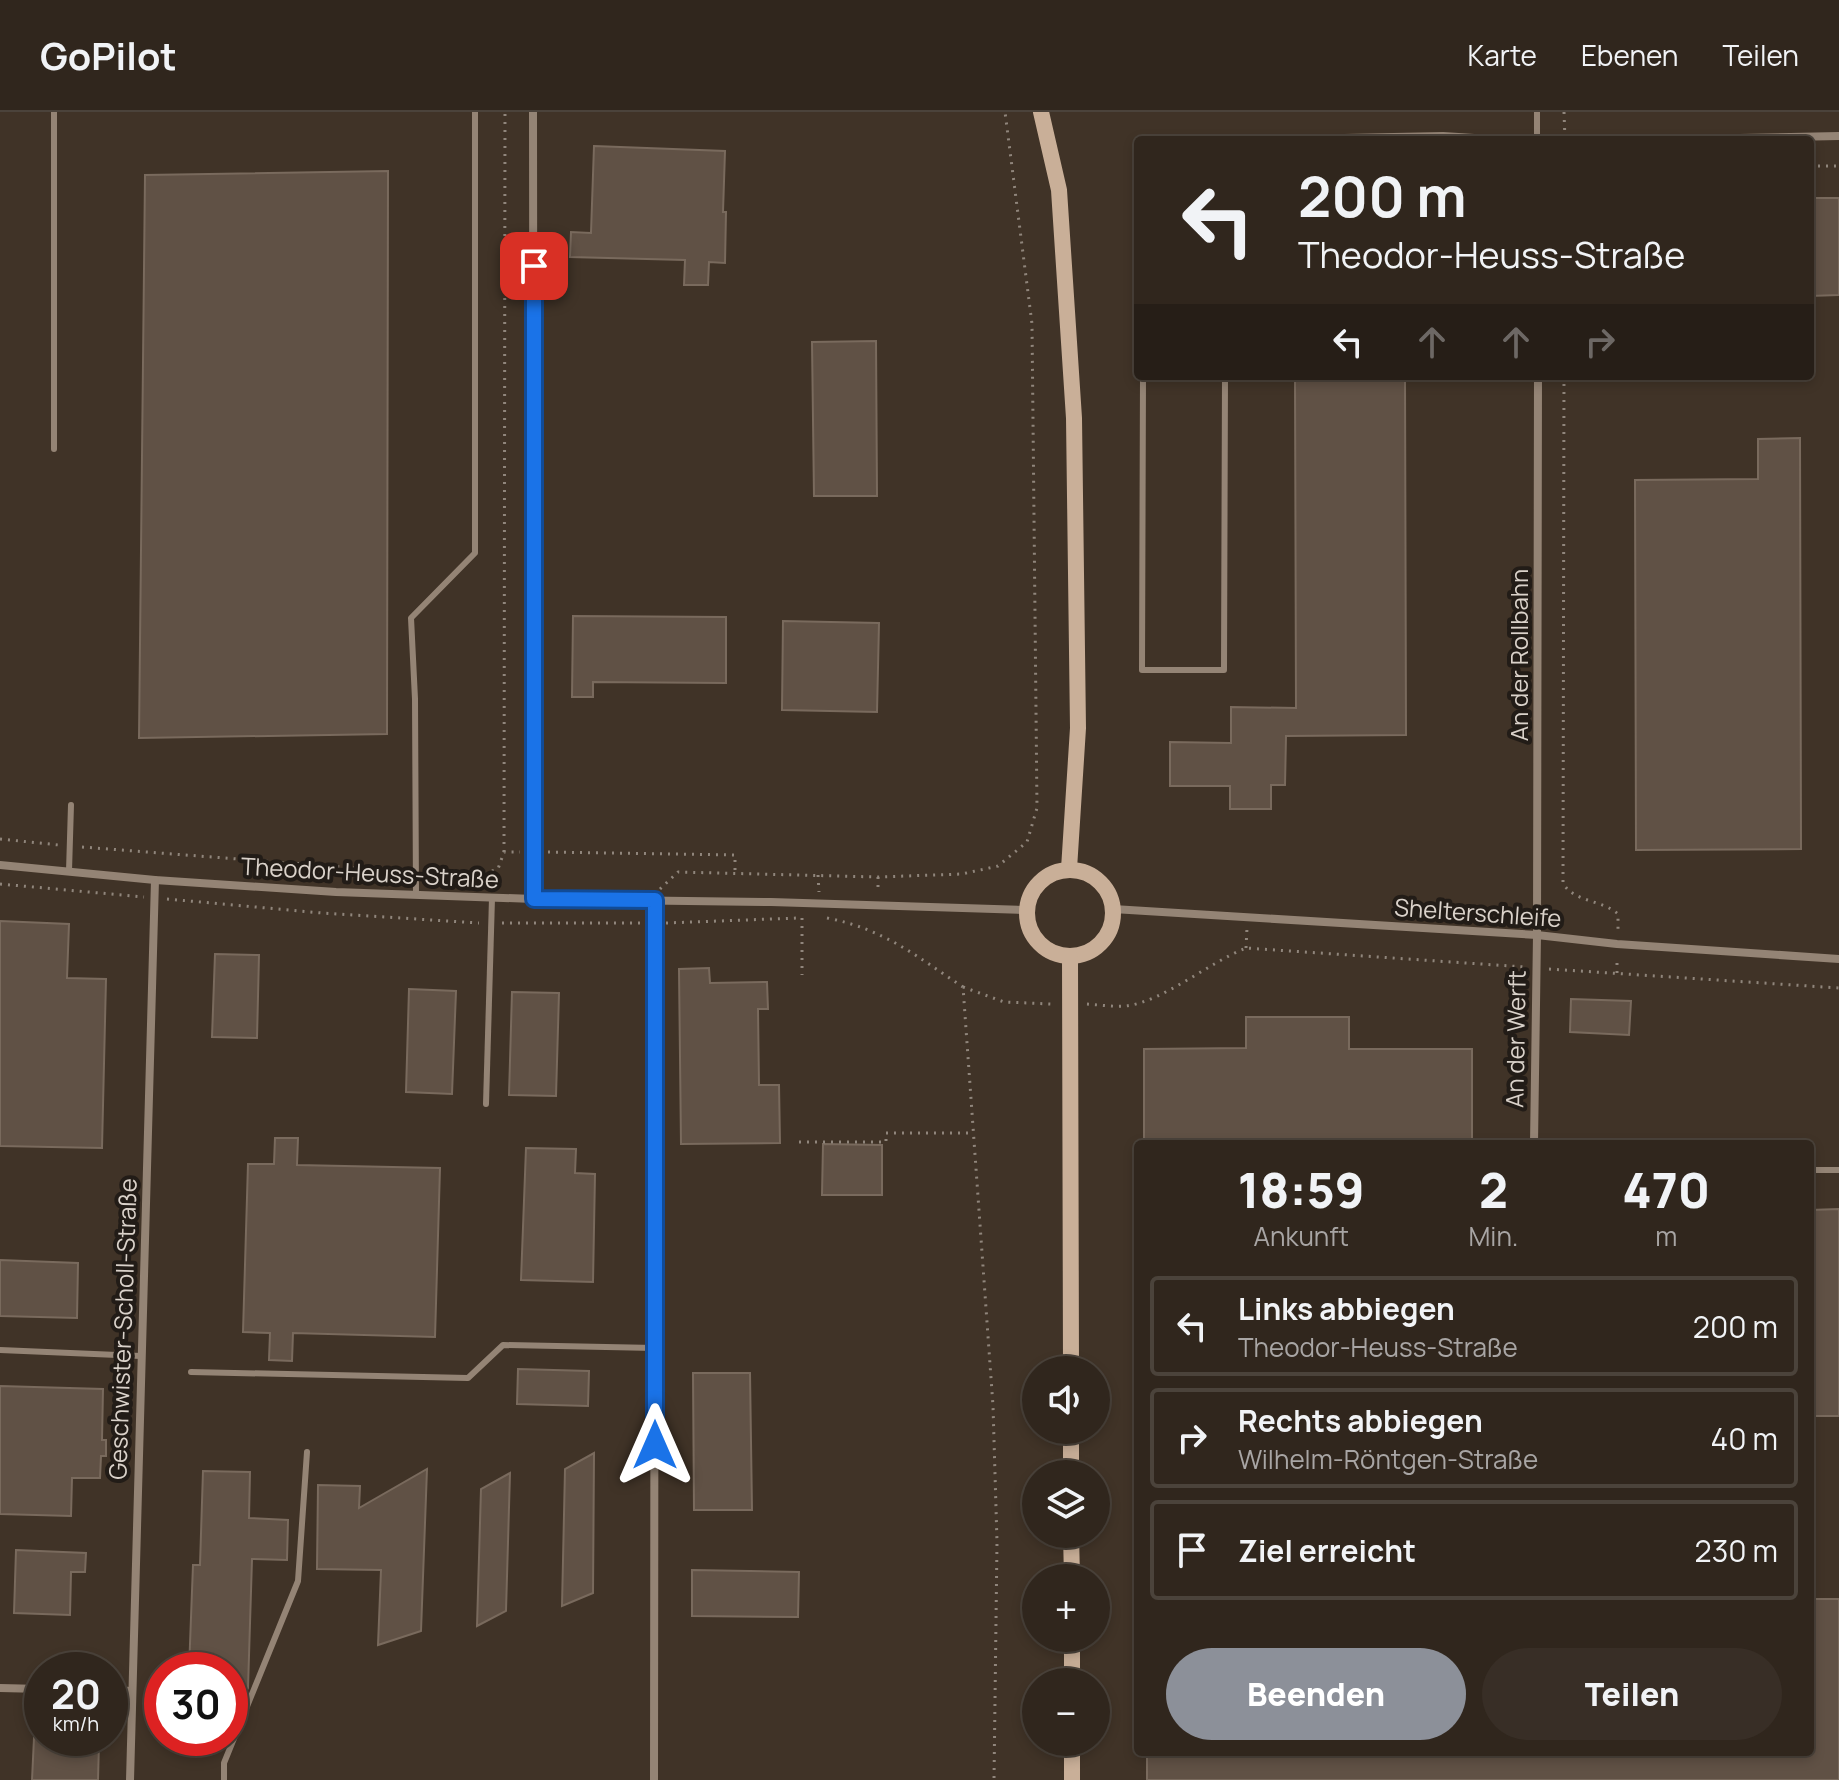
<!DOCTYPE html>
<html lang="de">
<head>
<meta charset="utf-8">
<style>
  body { margin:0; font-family:Manrope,sans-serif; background:#382e26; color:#f1f3f6; height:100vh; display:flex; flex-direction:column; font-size:30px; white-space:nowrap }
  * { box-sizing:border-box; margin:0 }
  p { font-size:26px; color:#a8a5a4 }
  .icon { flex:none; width:44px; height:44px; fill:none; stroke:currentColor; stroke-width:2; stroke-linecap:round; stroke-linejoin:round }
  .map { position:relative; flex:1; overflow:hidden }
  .details { position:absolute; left:1134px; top:1028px; width:680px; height:616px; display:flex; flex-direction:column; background:#30261d; border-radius:8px; box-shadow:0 4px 12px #0003,0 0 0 2px #4b433b }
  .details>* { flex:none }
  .hud { position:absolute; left:1134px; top:24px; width:680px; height:244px; border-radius:8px; box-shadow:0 4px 12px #0003,0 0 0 2px #4b433b; background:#30261d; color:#f1f3f6; overflow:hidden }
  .buttons { position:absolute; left:1022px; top:1244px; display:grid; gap:16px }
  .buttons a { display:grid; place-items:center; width:88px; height:88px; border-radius:50%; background:#30261d; box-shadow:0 4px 12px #0003,0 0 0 2px #4b433b; font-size:40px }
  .speed { position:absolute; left:24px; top:1540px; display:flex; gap:16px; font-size:40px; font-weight:700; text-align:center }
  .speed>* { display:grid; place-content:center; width:104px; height:104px; border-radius:50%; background:#30261d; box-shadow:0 4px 12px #0003,0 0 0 2px #4b433b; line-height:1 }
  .speed small { font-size:20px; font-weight:400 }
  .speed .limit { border:12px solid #d22; background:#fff; color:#111 }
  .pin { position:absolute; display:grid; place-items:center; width:68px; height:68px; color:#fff; margin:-34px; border-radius:16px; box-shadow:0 4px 12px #0006 }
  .me { position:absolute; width:88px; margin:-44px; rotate:0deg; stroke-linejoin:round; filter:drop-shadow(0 0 6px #0008) }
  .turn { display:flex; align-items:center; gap:28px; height:168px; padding:0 32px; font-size:36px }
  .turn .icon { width:104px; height:104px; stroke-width:2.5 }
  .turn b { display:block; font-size:56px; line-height:68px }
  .lanes { display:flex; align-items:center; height:76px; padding:0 32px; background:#0003; justify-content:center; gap:40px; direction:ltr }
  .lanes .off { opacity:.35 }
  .eta { display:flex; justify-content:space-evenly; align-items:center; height:136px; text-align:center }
  .eta b { font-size:48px; font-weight:800; line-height:56px }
  .action { display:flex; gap:16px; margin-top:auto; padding:16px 32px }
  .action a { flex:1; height:92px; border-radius:48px; background:#8c9099; color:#fff; font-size:32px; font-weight:800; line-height:92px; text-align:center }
  .action a+a { background:#382e26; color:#f1f3f6 }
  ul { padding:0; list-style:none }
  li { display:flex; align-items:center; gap:24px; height:100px; margin:0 16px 12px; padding:0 16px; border:4px solid #4b433b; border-radius:8px }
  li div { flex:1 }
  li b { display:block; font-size:30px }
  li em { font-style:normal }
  header { display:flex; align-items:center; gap:48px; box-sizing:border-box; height:112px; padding:0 40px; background:#30261d; border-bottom:2px solid #4b433b }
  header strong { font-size:38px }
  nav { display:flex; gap:44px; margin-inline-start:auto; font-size:28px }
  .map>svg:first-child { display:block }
  .building { fill:#605145; stroke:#796a5d; stroke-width:2 }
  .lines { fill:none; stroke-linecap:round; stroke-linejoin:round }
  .path { stroke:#90867c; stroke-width:3; stroke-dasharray:2 6; stroke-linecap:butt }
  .service { stroke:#948475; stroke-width:6 }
  .minor { stroke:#948475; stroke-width:8 }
  .secondary { stroke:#c9af98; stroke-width:16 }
  .route-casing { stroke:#114b97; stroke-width:20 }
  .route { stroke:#1a73e8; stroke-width:14 }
  .labels { text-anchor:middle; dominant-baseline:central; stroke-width:8; stroke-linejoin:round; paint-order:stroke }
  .street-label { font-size:24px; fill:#dad2ca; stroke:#221c17 }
</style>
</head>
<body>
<header>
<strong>GoPilot</strong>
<nav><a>Karte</a><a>Ebenen</a><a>Teilen</a></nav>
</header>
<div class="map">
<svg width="1839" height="1668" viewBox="0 0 1839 1668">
  <rect width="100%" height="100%" fill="#403327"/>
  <g class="building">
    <polygon points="594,34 725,39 723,100 726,100 725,151 709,150 708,173 684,173 685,148 570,145 571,120 591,121"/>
    <polygon points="388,59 387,622 139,626 145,63"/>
    <polygon points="1810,86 1839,86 1839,183 1810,184"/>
    <polygon points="876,229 877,384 814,384 812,230"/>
    <polygon points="1295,264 1405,264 1406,623 1286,624 1285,673 1271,673 1271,697 1230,697 1230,674 1170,674 1170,630 1231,631 1231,595 1296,596"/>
    <polygon points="1800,326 1801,737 1636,738 1635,368 1758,367 1758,327"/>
    <polygon points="573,504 726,505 726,571 593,570 593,585 572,585"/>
    <polygon points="783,509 879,511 877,600 782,598"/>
    <polygon points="0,809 69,812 67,866 106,867 102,1036 0,1034"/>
    <polygon points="215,842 259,843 257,926 212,925"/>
    <polygon points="709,856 710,871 767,870 768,897 758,897 759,973 779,973 780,1031 681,1032 679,857"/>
    <polygon points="409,877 456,879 452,982 406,980"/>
    <polygon points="512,880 559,881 556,984 509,983"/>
    <polygon points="1571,887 1631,889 1629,923 1570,920"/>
    <polygon points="1246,905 1349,905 1349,937 1472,937 1472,1032 1144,1032 1144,937 1246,936"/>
    <polygon points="275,1026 298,1026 297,1053 440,1056 435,1225 293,1221 292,1249 269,1248 270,1221 243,1220 248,1052 274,1052"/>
    <polygon points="823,1032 882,1033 882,1083 822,1083"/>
    <polygon points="526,1036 576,1037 575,1061 595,1062 593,1170 521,1168"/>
    <polygon points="1839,1097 1839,1304 1810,1304 1810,1098"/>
    <polygon points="0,1148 78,1151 77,1206 0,1204"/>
    <polygon points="518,1257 589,1259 588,1294 517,1292"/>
    <polygon points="693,1261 750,1261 752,1398 694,1398"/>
    <polygon points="0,1274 103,1277 102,1328 106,1328 106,1344 101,1344 100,1366 72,1366 71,1404 0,1402"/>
    <polygon points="594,1341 593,1481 562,1494 565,1357"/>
    <polygon points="427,1357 421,1519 378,1533 381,1458 317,1457 318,1373 360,1374 359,1396"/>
    <polygon points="203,1359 250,1360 249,1406 288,1408 287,1448 252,1447 248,1576 245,1582 230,1582 230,1558 189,1558 193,1453 200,1453"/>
    <polygon points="510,1361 506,1499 477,1514 481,1377"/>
    <polygon points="16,1438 86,1441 85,1460 71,1460 70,1503 14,1501"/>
    <polygon points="692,1458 799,1460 798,1505 692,1504"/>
    <polygon points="1810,1487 1839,1487 1839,1668 1147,1668 1147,1640 1810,1640"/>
    <polygon points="34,1626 85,1626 84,1630 99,1631 98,1668 32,1668"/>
  </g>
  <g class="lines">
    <g class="path">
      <polyline points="1564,0 1565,28"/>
      <polyline points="1810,54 1839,54"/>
      <path d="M 1564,264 L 1563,771 C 1573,790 1603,788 1618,802 L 1618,817"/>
      <polyline points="0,727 59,733"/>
      <polyline points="82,735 406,760"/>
      <polyline points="504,740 505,0"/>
      <polyline points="548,740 735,743 735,760"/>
      <polyline points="429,762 474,765 498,757 504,740 520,740"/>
      <polyline points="818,763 819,780"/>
      <polyline points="878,765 878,781"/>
      <polyline points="0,772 144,785"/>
      <polyline points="660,777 678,760 878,765 962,762 998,754 1027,730 1037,696 1032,212 1005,0"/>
      <polyline points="167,787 322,801 479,811"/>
      <polyline points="802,806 802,863"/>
      <path d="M 827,806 C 884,817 916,844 963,875 L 993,1294 L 997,1430 L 994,1668"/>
      <polyline points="502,811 643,811"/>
      <polyline points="666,811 798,806"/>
      <polyline points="1246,836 1247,816"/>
      <polyline points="1549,857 1839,876"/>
      <polyline points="1617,861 1617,845"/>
      <polyline points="963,875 1004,890 1051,892"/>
      <path d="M 1087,892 C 1100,893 1114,895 1126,894 C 1164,889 1208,851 1246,836 L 1525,855"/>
      <polyline points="799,1030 886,1030 886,1021 973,1021"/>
    </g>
    <g class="service">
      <polyline points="54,0 54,337"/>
      <polyline points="1537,0 1537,28"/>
      <polyline points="1196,28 1443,23 1521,28"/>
      <polyline points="1143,264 1142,558 1224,558 1225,264"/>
      <polyline points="69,759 71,693"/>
      <polyline points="416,783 415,587 411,506 475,441 475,0"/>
      <polyline points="486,992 492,786"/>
      <polyline points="1816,1058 1839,1058"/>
      <polyline points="0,1238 141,1244"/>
      <polyline points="191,1260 468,1266 503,1233 655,1236"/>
      <polyline points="224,1668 224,1651 298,1469 307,1340"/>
    </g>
    <g class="minor">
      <polyline points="533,0 534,787"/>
      <polyline points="1632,28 1839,24"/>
      <polyline points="0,753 155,768 336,780 534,787 771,790 1026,798"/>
      <polyline points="1113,797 1537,823 1617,832 1839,847"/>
      <polyline points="1534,1032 1537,823 1538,264"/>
      <polyline points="0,1576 42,1577"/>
      <polyline points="110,1578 132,1579"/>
      <polyline points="130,1668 155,768"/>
      <polyline points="654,1668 655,788"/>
    </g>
    <g class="secondary">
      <polyline points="1041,0 1059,78 1074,306 1078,616 1069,757"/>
      <circle cx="1070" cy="801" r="43"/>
      <polyline points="1070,845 1071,1258"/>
      <polyline points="1071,1318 1071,1362"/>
      <polyline points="1071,1422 1072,1466"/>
      <polyline points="1072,1526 1072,1570"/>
      <polyline points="1072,1630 1072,1668"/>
    </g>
  </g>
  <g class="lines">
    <g class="route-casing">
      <polyline id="route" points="534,154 534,787 655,788 655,1333"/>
    </g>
    <use href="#route" class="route"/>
  </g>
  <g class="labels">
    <g class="street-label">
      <text transform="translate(1518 543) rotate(-90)">An der Rollbahn</text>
      <text transform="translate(370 760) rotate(3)">Theodor-Heuss-Straße</text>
      <text transform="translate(1478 800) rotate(4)">Shelterschleife</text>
      <text transform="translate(1515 927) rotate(-89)">An der Werft</text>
      <text transform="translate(122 1217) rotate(-88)">Geschwister-Scholl-Straße</text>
    </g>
  </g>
</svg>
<div class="buttons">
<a><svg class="icon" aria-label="sound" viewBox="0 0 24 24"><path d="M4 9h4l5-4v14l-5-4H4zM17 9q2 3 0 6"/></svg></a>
<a><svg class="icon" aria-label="layers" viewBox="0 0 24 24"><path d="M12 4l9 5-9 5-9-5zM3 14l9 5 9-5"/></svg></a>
<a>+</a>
<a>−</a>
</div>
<div class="speed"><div>20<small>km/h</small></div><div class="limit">30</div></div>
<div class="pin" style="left:534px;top:154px;background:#d93025"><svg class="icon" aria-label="arrive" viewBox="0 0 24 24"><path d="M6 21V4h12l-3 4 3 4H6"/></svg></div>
<svg class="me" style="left:655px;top:1333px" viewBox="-20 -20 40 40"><path d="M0-17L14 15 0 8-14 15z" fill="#1a73e8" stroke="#fff" stroke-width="4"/></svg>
<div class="hud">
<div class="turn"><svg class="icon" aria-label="left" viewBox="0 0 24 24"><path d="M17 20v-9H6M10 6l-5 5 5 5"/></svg><div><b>200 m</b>Theodor-Heuss-Straße</div></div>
<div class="lanes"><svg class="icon" aria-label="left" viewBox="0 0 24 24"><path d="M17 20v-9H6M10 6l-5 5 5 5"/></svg><svg class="icon off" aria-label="ahead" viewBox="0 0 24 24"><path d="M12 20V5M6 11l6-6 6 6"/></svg><svg class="icon off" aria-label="ahead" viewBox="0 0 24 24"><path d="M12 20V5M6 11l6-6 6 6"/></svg><svg class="icon off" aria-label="right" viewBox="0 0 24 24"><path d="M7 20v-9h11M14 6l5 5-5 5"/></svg></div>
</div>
<section class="details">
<div class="eta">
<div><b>18:59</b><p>Ankunft</p></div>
<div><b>2</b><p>Min.</p></div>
<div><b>470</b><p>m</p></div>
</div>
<ul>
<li><svg class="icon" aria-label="left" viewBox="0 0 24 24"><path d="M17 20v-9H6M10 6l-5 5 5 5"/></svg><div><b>Links abbiegen</b><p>Theodor-Heuss-Straße</p></div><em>200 m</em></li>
<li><svg class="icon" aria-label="right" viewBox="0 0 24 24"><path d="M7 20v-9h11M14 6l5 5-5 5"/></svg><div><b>Rechts abbiegen</b><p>Wilhelm-Röntgen-Straße</p></div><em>40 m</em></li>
<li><svg class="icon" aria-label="arrive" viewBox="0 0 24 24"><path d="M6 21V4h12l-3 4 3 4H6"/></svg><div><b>Ziel erreicht</b></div><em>230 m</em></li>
</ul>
<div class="action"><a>Beenden</a><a>Teilen</a></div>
</section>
</div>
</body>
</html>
